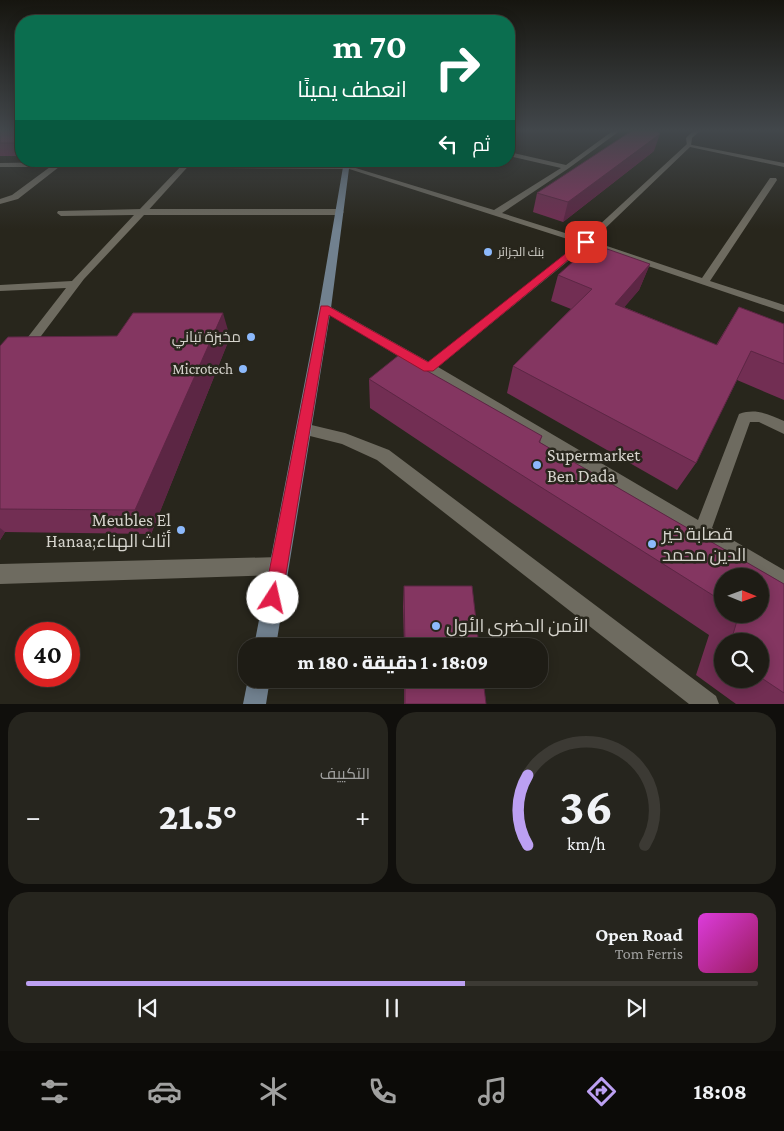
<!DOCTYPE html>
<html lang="ar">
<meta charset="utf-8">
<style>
:root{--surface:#1e1c15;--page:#26251e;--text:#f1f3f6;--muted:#a1a1a0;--line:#3c3a34;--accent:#bca0f2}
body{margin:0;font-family:"Crimson Pro",Cairo,serif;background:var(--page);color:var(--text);direction:rtl;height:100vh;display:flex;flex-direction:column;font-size:19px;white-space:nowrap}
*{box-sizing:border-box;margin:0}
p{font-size:16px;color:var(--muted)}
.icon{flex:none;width:28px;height:28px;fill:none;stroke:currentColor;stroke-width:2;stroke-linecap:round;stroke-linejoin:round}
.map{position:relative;height:704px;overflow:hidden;direction:ltr}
.panel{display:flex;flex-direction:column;gap:8px;padding:8px;background:#100f0c;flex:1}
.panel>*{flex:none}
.hud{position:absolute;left:15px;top:15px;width:500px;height:152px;border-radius:20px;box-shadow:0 2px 12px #0003,0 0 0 1px var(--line);direction:rtl;background:#0b6e4f;color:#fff;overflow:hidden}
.needle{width:32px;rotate:91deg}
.fabs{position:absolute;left:714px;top:568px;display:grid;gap:10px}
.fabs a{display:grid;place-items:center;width:55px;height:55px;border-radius:50%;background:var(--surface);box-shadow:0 2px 12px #0003,0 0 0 1px var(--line);font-size:25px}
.speed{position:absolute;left:15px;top:622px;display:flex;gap:10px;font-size:25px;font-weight:700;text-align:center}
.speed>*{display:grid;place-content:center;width:65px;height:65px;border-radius:50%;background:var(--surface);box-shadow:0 2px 12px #0003,0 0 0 1px var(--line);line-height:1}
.speed .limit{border:8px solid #d22;background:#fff;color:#111}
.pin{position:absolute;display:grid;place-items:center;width:42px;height:42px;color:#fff;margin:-21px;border-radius:10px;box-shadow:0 2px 8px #0006}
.me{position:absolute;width:55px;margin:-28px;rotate:10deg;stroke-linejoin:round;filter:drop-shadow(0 0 4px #0008)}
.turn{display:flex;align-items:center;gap:18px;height:105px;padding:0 25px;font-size:22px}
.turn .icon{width:65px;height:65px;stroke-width:2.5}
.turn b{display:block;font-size:35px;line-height:42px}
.then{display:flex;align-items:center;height:48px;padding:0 25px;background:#0003;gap:10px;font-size:19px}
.big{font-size:38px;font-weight:800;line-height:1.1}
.panel .tile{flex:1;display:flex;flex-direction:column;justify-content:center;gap:8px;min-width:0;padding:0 18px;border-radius:20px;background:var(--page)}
.panel .dial{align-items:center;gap:0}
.dial svg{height:130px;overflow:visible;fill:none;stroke:var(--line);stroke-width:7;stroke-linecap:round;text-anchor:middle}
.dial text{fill:var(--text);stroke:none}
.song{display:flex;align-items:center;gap:15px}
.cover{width:60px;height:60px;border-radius:8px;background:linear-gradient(135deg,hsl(300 70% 55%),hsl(330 70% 35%))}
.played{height:5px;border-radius:2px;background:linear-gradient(90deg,var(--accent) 60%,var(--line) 60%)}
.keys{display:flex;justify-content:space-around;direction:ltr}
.heat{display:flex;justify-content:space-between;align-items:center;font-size:28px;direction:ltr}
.panel .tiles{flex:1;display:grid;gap:8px;grid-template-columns:1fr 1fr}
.tile:last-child{grid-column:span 2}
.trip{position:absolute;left:238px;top:638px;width:310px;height:50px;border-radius:20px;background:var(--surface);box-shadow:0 2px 12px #0003,0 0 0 1px var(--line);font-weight:800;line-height:50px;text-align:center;direction:rtl}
.tab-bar{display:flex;height:80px;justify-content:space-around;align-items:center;background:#0c0b08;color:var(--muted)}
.tab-bar .icon{width:35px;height:35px}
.tab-bar .on{color:var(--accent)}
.tab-bar b{font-size:22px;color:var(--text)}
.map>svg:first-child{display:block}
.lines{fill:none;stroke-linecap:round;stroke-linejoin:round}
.lane{fill:#6e6b60;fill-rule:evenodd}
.street{fill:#6e6b60;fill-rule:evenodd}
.secondary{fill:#71818f;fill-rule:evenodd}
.wall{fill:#722e53;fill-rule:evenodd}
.shaded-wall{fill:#5c2644}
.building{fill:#843661;stroke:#5c2644}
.route{fill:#e11d48;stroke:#92132f}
.poi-dot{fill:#8cb9fc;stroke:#28261c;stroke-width:2}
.labels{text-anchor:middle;stroke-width:5;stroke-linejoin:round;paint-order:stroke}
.far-poi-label{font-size:12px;fill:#d6d4cd;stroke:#28261c;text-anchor:start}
.poi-label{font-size:15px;fill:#d6d4cd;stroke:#28261c;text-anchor:end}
.near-poi-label{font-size:18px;fill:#d6d4cd;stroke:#28261c;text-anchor:start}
</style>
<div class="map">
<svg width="784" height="704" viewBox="0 0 784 704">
<rect width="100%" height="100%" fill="#28261c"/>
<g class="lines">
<!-- lane -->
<g class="lane">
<polygon points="694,130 701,130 692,138 691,146 687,146 686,138"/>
<polygon points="59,162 347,165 351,167 347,169 59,167 18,199 0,204 0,199 12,195 50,167 0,167 0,163"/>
<polygon points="142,209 340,209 344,212 340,215 144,215 84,279 29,352 21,352 19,349 21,346 66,288 0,291 0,285 72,281 134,215 61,216 57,213 58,211"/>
<path d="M586 239 589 240V244L438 367 698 520 739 414C756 408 768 414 784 421V434L759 422H750L712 528 784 570V591L319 308 321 306H329L429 362Z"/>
<polygon points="303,423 345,433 389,450 716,696 719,704 689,704 377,460 342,444 298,433 296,429 298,425"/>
</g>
<!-- street -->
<g class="street">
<polygon points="614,130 621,130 569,168 502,213 584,239 687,144 784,163 784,167 690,147 592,241 702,278 770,178 776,178 777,180 710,281 784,305 784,312 583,244 343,167 349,166 494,210 561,168 509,156 509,152 566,165"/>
<polygon points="59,161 67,161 59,166 56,164"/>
<polygon points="186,161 193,161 145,214 139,214 139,210"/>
<polygon points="279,557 286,559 288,566 286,573 279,575 0,584 0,564"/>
</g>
<!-- secondary -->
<g class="secondary">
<polygon points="344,161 350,161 331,308 276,646 254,646 319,308"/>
<polygon points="248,679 270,679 266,704 243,704"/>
</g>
</g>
<!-- wall -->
<g class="wall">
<rect x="0" y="130" width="21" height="26"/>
<polygon points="654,151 563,222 533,212 537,193"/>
<polygon points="650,264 639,290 624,307 716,345 739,307 784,324 784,400 737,380 696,463 677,490 507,393 513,366 571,309 551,301 558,275"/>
<polygon points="230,337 151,534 5,532 0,540 0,346"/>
<path d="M369 379 542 436 540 443 784 584V704H736L696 675 709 635 370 408ZM722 576 760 614H722ZM722 641H760V679H722Z"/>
<polygon points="404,586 479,646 404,646 403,606"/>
<polygon points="404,679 483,679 486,704 404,704"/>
</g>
<!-- shaded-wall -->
<g class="shaded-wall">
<polygon points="660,134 654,151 563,222 568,202"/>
<polygon points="650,264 639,290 605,330 615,304"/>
<polygon points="223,313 230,337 151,534 135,510"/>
<polygon points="0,528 5,532 0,540"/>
</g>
<!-- building -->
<g class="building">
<rect x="0" y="130" width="21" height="13"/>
<polygon points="633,130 657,130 660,134 568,202 537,193"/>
<polygon points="593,244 650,264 615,304 717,345 739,307 784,324 784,364 751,351 696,463 513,366 592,289 558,275"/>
<polygon points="133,313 223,313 135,510 0,509 0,346 8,337 117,336"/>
<polygon points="399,355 542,436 539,442 784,584 784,693 760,677 760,641 731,641 739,614 760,614 760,576 722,576 722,601 369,379"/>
<polygon points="404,586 472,586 479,646 405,646"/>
<polygon points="405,679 483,679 486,704 405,704"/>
</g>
<!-- sky -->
<linearGradient id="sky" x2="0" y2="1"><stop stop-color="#16150f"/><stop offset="0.57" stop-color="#42474b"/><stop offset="1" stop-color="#42474b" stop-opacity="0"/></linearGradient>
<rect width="784" height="229" fill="url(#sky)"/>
<!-- route -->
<polygon class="route" points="583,240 590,242 433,371 424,371 329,315 282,598 280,605 273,607 267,605 264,598 321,306 328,306 428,362"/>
<!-- markers -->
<g class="poi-dot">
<circle cx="488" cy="252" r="5"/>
<circle cx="251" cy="337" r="5"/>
<circle cx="243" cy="369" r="5"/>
<circle cx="537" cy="465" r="5"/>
<circle cx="181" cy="530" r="5"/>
<circle cx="652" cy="544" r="5"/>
<circle cx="436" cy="626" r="5"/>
</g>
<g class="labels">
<!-- far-poi labels -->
<g class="far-poi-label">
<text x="498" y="256">بنك الجزائر</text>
</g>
<!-- poi labels -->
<g class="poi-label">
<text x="241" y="342">مخبزة تباني</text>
<text x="233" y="374">Microtech</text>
</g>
<!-- near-poi labels -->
<g class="near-poi-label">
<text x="547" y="461">Supermarket<tspan x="547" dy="21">Ben Dada</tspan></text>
<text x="171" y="526" text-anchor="end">Meubles El<tspan x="171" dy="21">Hanaa;أثاث الهناء</tspan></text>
<text x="662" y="540">قصابة خير<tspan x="662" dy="21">الدين محمد</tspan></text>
<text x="446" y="632">الأمن الحضري الأول</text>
</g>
</g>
</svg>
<div class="fabs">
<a><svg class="needle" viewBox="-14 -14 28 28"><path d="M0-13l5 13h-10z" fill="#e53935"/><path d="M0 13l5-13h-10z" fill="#a1a1a0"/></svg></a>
<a><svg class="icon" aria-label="search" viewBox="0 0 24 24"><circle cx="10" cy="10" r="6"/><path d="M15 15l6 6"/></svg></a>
</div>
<div class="speed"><div class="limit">40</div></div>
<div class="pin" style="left:586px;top:242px;background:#d93025"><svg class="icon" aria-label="arrive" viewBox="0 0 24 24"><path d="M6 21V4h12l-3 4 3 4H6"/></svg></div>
<svg class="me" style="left:273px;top:598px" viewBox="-20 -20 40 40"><circle r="19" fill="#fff"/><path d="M0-13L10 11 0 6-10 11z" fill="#e11d48"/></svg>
<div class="trip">18:09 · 1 دقيقة · 180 m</div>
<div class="hud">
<div class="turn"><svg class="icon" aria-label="right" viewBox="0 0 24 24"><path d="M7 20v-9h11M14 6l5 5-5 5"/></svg><div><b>70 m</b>انعطف يمينًا</div></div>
<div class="then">ثم<svg class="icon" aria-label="left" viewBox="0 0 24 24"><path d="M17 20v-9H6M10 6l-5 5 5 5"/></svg></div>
</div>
</div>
<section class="panel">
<div class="tiles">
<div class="tile dial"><svg viewBox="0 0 100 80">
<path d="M14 69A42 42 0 1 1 86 69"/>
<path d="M14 69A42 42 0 0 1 14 26" stroke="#bca0f2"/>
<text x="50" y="56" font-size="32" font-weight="700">36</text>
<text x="50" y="72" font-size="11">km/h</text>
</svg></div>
<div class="tile"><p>التكييف</p>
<div class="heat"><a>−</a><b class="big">21.5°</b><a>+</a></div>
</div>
<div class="tile">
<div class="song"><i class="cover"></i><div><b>Open Road</b><p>Tom Ferris</p></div></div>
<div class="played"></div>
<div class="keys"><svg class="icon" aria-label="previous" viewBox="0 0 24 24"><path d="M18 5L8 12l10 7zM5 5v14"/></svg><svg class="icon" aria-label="pause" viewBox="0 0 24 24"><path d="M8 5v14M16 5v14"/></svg><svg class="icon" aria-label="next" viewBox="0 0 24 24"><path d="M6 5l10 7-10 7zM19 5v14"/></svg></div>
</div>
</div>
</section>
<nav class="tab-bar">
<b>18:08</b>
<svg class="icon on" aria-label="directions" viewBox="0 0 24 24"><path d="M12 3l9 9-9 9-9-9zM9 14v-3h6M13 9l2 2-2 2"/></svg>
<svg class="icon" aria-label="music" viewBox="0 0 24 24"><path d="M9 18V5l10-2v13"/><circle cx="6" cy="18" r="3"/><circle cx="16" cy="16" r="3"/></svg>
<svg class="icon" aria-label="phone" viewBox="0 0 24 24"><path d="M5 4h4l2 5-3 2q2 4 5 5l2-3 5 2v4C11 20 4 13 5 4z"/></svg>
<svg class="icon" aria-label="climate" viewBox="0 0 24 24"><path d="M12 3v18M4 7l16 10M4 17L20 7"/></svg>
<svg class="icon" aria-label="car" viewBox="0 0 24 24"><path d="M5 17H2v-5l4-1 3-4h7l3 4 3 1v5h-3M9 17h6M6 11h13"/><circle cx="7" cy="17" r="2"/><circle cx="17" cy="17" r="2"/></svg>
<svg class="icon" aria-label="filters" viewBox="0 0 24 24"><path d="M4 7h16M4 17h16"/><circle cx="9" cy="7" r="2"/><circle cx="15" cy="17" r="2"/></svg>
</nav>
